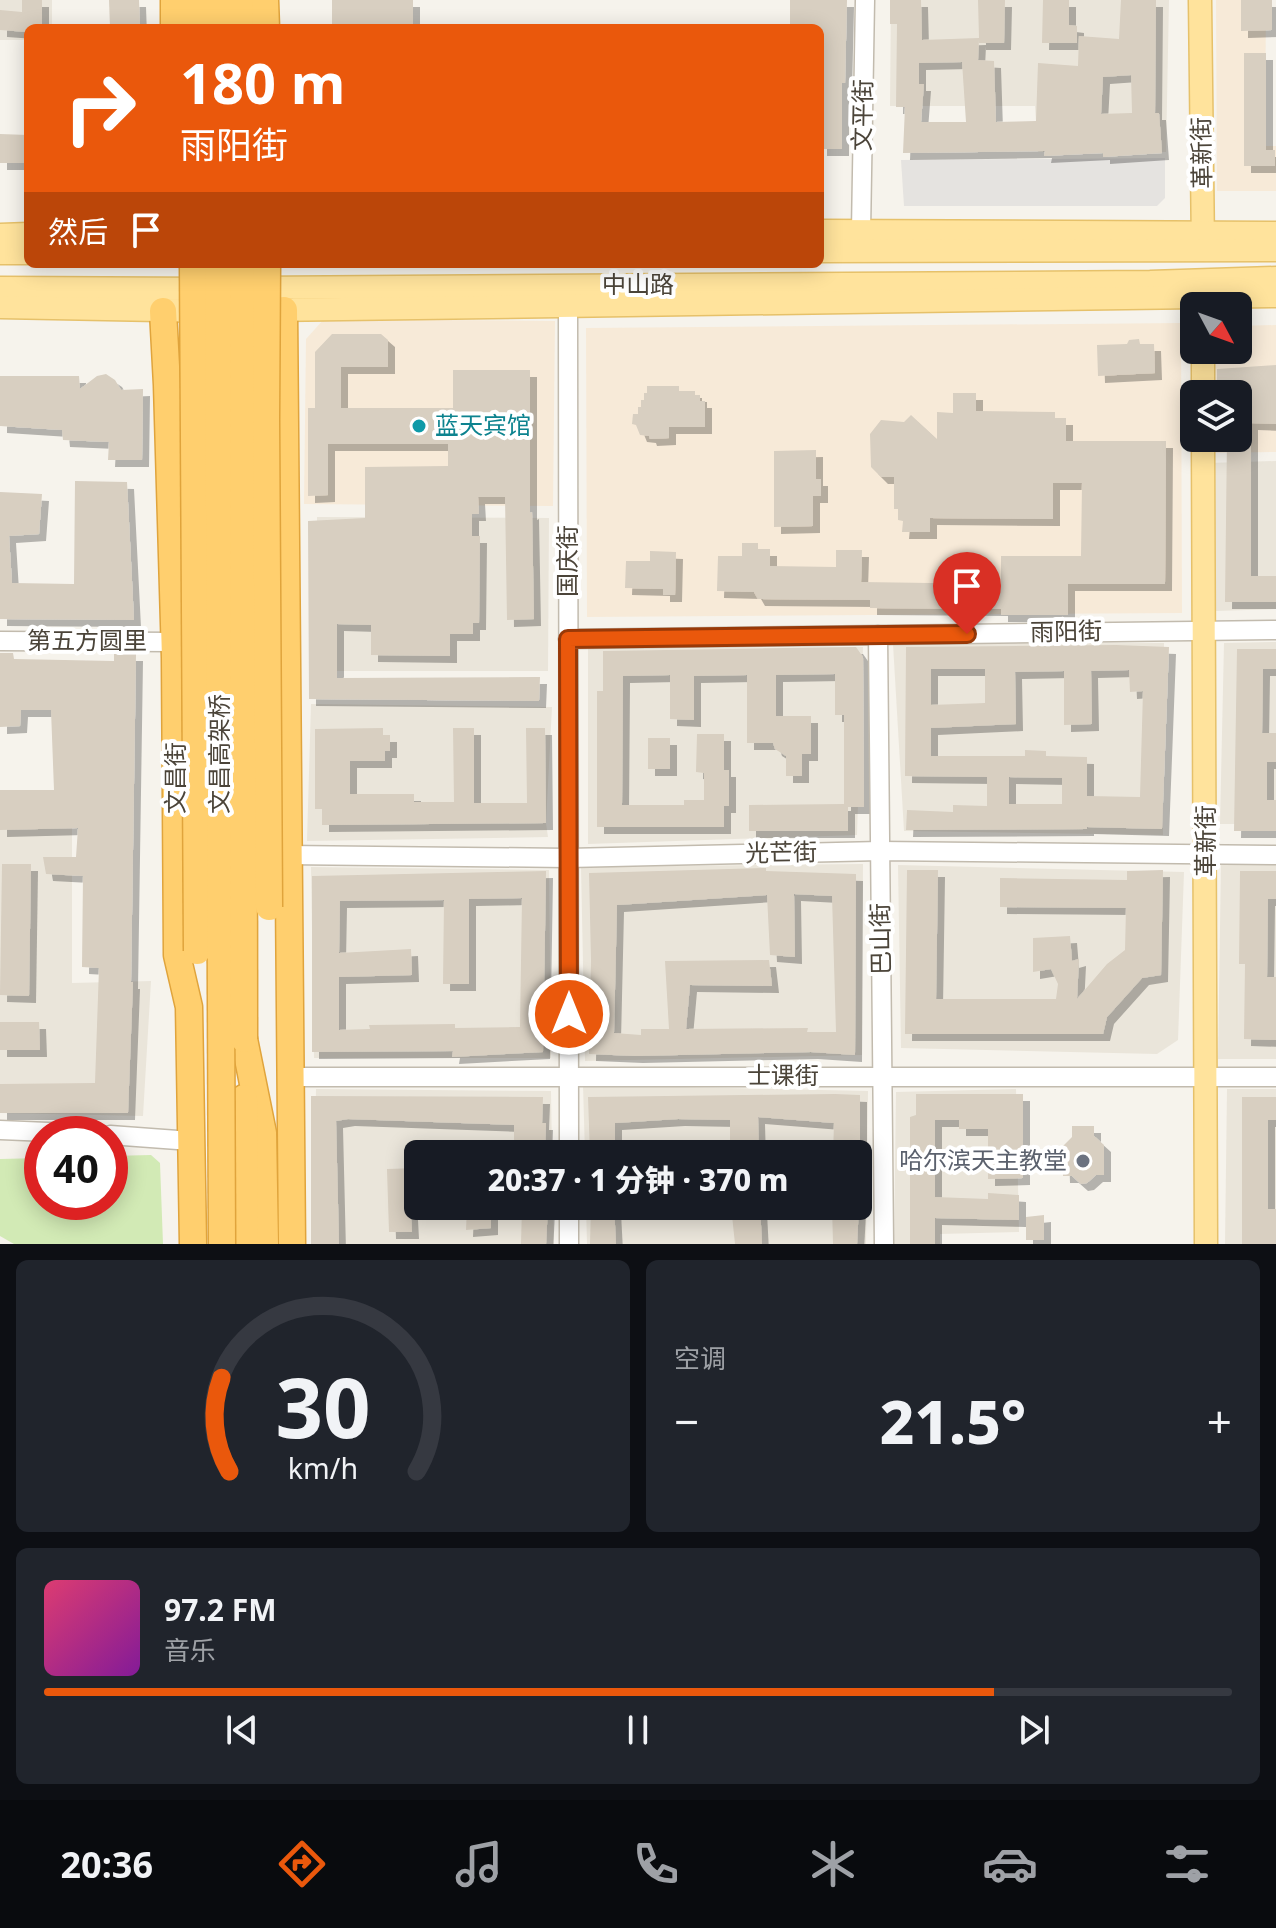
<!DOCTYPE html>
<html lang="zh">
<meta charset="utf-8">
<style>
:root{--surface:#171b24;--page:#20242c;--text:#f1f3f6;--muted:#9ea1a6;--line:#363941;--accent:#ea580c}
body{margin:0;font-family:"Noto Sans","Noto Sans SC",sans-serif;background:var(--page);color:var(--text);height:100vh;display:flex;flex-direction:column;font-size:30px;white-space:nowrap}
*{box-sizing:border-box;margin:0}
p{font-size:26px;color:var(--muted)}
.icon{flex:none;width:44px;height:44px;fill:none;stroke:currentColor;stroke-width:2;stroke-linecap:round;stroke-linejoin:round}
.map{position:relative;height:1244px;overflow:hidden}
.side{display:flex;flex-direction:column;gap:16px;padding:16px;background:#0d0f14;flex:1}
.side>*{flex:none}
.hud{position:absolute;left:24px;top:24px;width:800px;height:244px;border-radius:12px;box-shadow:0 4px 20px #0003;background:#ea580c;color:#fff;overflow:hidden}
.needle{width:52px;rotate:131deg}
.tools{position:absolute;left:1180px;top:292px;display:grid;gap:16px}
.tools a{display:grid;place-items:center;width:72px;height:72px;border-radius:12px;background:var(--surface);box-shadow:0 4px 20px #0003;font-size:40px}
.speed{position:absolute;left:24px;top:1116px;display:flex;gap:16px;font-size:40px;font-weight:700;text-align:center}
.speed>*{display:grid;place-content:center;width:104px;height:104px;border-radius:50%;background:var(--surface);box-shadow:0 4px 20px #0003;line-height:1}
.speed .limit{border:12px solid #d22;background:#fff;color:#111}
.pin{position:absolute;display:grid;place-items:center;width:68px;height:68px;color:#fff;margin:-82px -34px;border-radius:50% 50% 50% 0;rotate:-45deg;box-shadow:0 0 8px #0007}
.pin .icon{rotate:45deg}
.me{position:absolute;width:88px;margin:-44px;rotate:0deg;stroke-linejoin:round;filter:drop-shadow(0 0 6px #0008)}
.turn{display:flex;align-items:center;gap:28px;height:168px;padding:0 24px;font-size:36px}
.turn .icon{width:104px;height:104px;stroke-width:2.5}
.turn b{display:block;font-size:56px;line-height:68px}
.then{display:flex;align-items:center;height:76px;padding:0 24px;background:#0003;gap:16px;font-size:30px}
.big{font-size:60px;font-weight:800;line-height:1.1}
.side .widget{flex:1;display:flex;flex-direction:column;justify-content:center;gap:12px;min-width:0;padding:0 28px;border-radius:12px;background:var(--page)}
.side .dial{align-items:center;gap:0}
.dial svg{height:208px;overflow:visible;fill:none;stroke:var(--line);stroke-width:7;stroke-linecap:round;text-anchor:middle}
.dial text{fill:var(--text);stroke:none}
.song{display:flex;align-items:center;gap:24px}
.cover{width:96px;height:96px;border-radius:12px;background:linear-gradient(135deg,hsl(340 70% 55%),hsl(290 70% 35%))}
.played{height:8px;border-radius:4px;background:linear-gradient(90deg,var(--accent) 80%,var(--line) 80%)}
.keys{display:flex;justify-content:space-around;direction:ltr}
.heat{display:flex;justify-content:space-between;align-items:center;font-size:44px;direction:ltr}
.side .tiles{flex:1;display:grid;gap:16px;grid-template-columns:1fr 1fr}
.widget:last-child{grid-column:span 2}
.trip{position:absolute;left:404px;top:1140px;width:468px;height:80px;border-radius:12px;background:var(--surface);box-shadow:0 4px 20px #0003;font-weight:800;line-height:80px;text-align:center}
.menu{display:flex;height:128px;justify-content:space-around;align-items:center;background:#090b0e;color:var(--muted)}
.menu .icon{width:56px;height:56px}
.menu .current{color:var(--accent)}
.menu b{font-size:36px;color:var(--text)}
.map>svg:first-child{display:block}
.residential{fill:#eae5da}
.commercial{fill:#f7ead8}
.green{fill:#d2eab5}
.parking{fill:#e5e3e0}
.building{fill:#d8cfc1;fill-rule:evenodd;filter:url(#shadow)}
.lines{fill:none;stroke-linecap:round;stroke-linejoin:round}
.minor-casing{stroke:#c2bbae;stroke-width:21}
.major-casing{stroke:#e6c16a;stroke-width:25}
.highway-casing{stroke:#e0a43c;stroke-width:29}
.minor{stroke:#fff;stroke-width:18}
.major{stroke:#ffe39c;stroke-width:22}
.highway{stroke:#ffcf6e;stroke-width:26}
.highway-bridge-casing{stroke:#e0a43c;stroke-width:29;stroke-linecap:butt}
.highway-bridge{stroke:#ffcf6e;stroke-width:26}
.route-casing{stroke:#983908;stroke-width:20}
.route{stroke:#ea580c;stroke-width:14}
.culture-dot{fill:#0f9aa8;stroke:#fff;stroke-width:3}
.worship-dot{fill:#6b7280;stroke:#fff;stroke-width:3}
.labels{text-anchor:middle;stroke-width:8;stroke-linejoin:round;paint-order:stroke}
.street-label{font-size:24px;fill:#4b4439;stroke:#fff}
.culture-label{font-size:24px;fill:#0d838f;stroke:#fff;text-anchor:start}
.worship-label{font-size:24px;fill:#5b616d;stroke:#fff;text-anchor:end}
</style>
<div class="map">
<svg width="1276" height="1244" viewBox="0 0 1276 1244">
<defs>
<filter id="shadow"><feDropShadow dx="7" dy="7" stdDeviation="0" flood-color="#0004"/></filter>
</defs>
<rect width="100%" height="100%" fill="#f6f3ec"/>
<!-- residential -->
<g class="residential">
<polygon points="0,0 52,0 52,28 28,28 28,40 0,40"/>
<polygon points="891,0 1169,0 1166,152 1038,152 1035,106 890,106"/>
<polygon points="1276,461 1276,609 1215,611 1210,463"/>
<polygon points="317,517 549,518 548,671 316,671"/>
<polygon points="1276,642 1276,824 1220,824 1224,643"/>
<polygon points="1164,643 1163,835 904,831 893,644"/>
<polygon points="863,647 857,835 588,844 588,649"/>
<polygon points="311,704 552,707 546,823 548,837 307,841"/>
<polygon points="72,796 72,983 151,981 143,1116 0,1113 0,797"/>
<polygon points="1221,862 1276,863 1276,1059 1218,1059"/>
<polygon points="863,864 862,1055 585,1061 581,867"/>
<polygon points="898,865 1184,872 1178,1040 1157,1054 901,1048"/>
<polygon points="311,867 549,870 551,1058 314,1058"/>
<polygon points="583,1085 868,1091 866,1244 587,1244 586,1206 858,1206 858,1154 585,1154"/>
<polygon points="316,1089 551,1091 552,1154 418,1154 418,1206 553,1206 554,1244 313,1244"/>
<polygon points="1016,1089 1019,1232 940,1234 940,1244 894,1244 896,1092"/>
<polygon points="1227,1089 1276,1089 1276,1244 1225,1244"/>
</g>
<!-- commercial -->
<g class="commercial">
<polygon points="1216,0 1266,0 1265,146 1276,146 1276,191 1217,191"/>
<polygon points="324,319 555,321 553,506 304,504 306,339"/>
<polygon points="1181,323 1182,613 587,617 586,328"/>
<polygon points="1276,325 1276,452 1211,453 1211,438 1238,438 1238,394 1210,394 1210,350 1238,350 1238,326"/>
</g>
<!-- green -->
<polygon class="green" points="151,1155 160,1163 163,1244 14,1244 0,1236 0,1159 42,1158 42,1202 110,1202 110,1156"/>
<!-- parking -->
<polygon class="parking" points="1165,158 1165,198 1157,206 904,206 901,160"/>
<!-- building -->
<g class="building">
<polygon points="22,0 42,0 42,28 28,28 28,32 0,30 0,10 22,12"/>
<polygon points="109,0 139,0 140,28 110,28"/>
<rect x="332" y="0" width="81" height="28"/>
<polygon points="790,0 847,0 845,83 842,83 842,149 820,149 820,28 790,28"/>
<path d="M890 0H921L922 40 979 38 978 0H1005L1004 43H979V39L978 60 994 61 996 122 1036 121 1038 63 1078 66 1079 36 1119 39 1121 0H1156L1155 113H1159L1162 153 1103 157V153L1044 156 1045 151 903 153 905 107H896L897 24H890ZM962 62 966 122H921L924 84H919V63ZM1131 75 1132 113 1101 114 1103 77Z"/>
<polygon points="1043,0 1069,0 1069,25 1077,26 1077,43 1042,43"/>
<polygon points="1241,0 1272,0 1272,30 1241,31"/>
<polygon points="1244,53 1266,53 1266,150 1275,150 1275,166 1244,166"/>
<polygon points="0,134 28,135 28,163 0,163"/>
<polygon points="332,334 381,334 388,340 388,367 341,367 341,408 453,408 453,370 530,370 530,513 532,512 534,619 507,620 505,497 478,497 479,514 472,514 472,536 480,536 479,623 473,623 473,634 450,634 450,656 371,655 371,625 337,624 337,678 540,677 539,701 309,699 308,521 365,518 365,467 448,466 448,444 328,444 328,495 308,496 308,408 315,408 315,352"/>
<polygon points="1139,339 1140,344 1154,344 1155,373 1098,376 1097,345 1127,344 1129,340"/>
<polygon points="1276,365 1276,424 1251,423 1251,576 1276,576 1276,602 1225,602 1227,438 1238,438 1238,394 1217,394 1217,369"/>
<polygon points="106,374 115,380 121,390 143,389 142,460 108,460 109,442 63,440 62,430 0,426 0,376 79,376 80,389 97,376"/>
<polygon points="647,386 679,386 679,391 695,391 695,395 700,395 700,401 705,401 705,427 669,427 669,438 650,439 649,436 640,435 636,425 632,424 633,414 638,414 638,407 641,407 641,400 644,400 644,393 647,393"/>
<polygon points="953,393 976,393 976,411 1055,412 1055,418 1066,418 1066,441 1166,441 1165,584 1068,584 1068,615 1001,615 1001,609 870,608 870,600 758,599 754,592 717,591 718,556 742,556 742,543 758,543 758,549 770,549 770,566 836,567 836,550 862,550 861,582 1001,584 1001,556 1081,556 1082,483 1053,483 1053,519 930,518 930,532 902,532 903,521 898,520 898,509 894,509 894,477 881,477 871,467 870,434 881,420 904,422 911,415 937,439 937,412 953,413"/>
<polygon points="816,450 816,479 821,479 821,496 813,496 813,526 774,527 774,451"/>
<polygon points="75,481 127,482 134,620 0,619 0,492 42,494 39,534 9,536 12,583 74,584"/>
<polygon points="650,551 676,552 675,595 663,595 663,589 625,588 626,561 650,561"/>
<path d="M1116 645 1169 647 1162 829 1087 827V829L906 830 907 810 953 812V805L987 806V777L905 776 906 647ZM931 669H985V703L931 705ZM1129 670 1130 692 1143 691 1140 797 1087 796V757L1046 756V751L1025 750V756H931V728L1016 724 1015 672 1064 671V725L1092 724 1091 671ZM1009 777 1062 778V804H1009Z"/>
<polygon points="856,647 863,657 864,807 848,807 848,831 749,831 749,805 844,804 844,715 835,715 835,674 776,675 776,716 811,716 811,754 802,754 802,776 786,776 786,756 775,749 773,743 747,743 747,675 694,676 694,720 670,719 670,675 623,676 622,805 684,805 684,800 704,800 704,773 696,772 697,734 724,734 724,770 729,770 729,806 724,806 724,827 597,827 597,691 603,691 603,651"/>
<polygon points="1237,649 1276,649 1276,669 1263,669 1262,733 1276,733 1276,762 1267,762 1267,800 1276,800 1276,831 1234,831"/>
<polygon points="0,653 13,653 14,659 114,661 114,654 136,654 131,982 133,982 128,1113 0,1113 0,1084 95,1083 99,968 82,967 83,876 46,874 43,857 76,857 78,828 0,830 0,790 54,790 51,710 21,710 20,726 0,727"/>
<polygon points="383,728 383,735 390,735 390,751 385,751 385,761 350,761 350,794 414,794 414,802 454,802 453,728 474,728 474,803 527,803 526,728 545,728 546,823 322,825 322,809 315,809 315,729"/>
<rect x="648" y="738" width="22" height="31"/>
<polygon points="2,864 31,864 29,996 0,995"/>
<path d="M766 868V871L856 874 855 1055 811 1052 636 1056 589 1054 591 960 589 873ZM794 894 832 896 836 1032H807L808 1028 686 1029 690 985 772 986 769 960 665 961 669 1029H641V1035L614 1033 617 905 767 895 770 955 795 957Z"/>
<polygon points="907,870 938,870 936,999 1056,999 1058,984 1051,969 1033,972 1033,938 1070,936 1072,961 1079,959 1077,999 1107,964 1125,950 1126,908 1000,907 1000,878 1127,880 1127,871 1163,870 1161,975 1142,978 1107,1017 1103,1034 905,1034"/>
<path d="M546 871 543 1052 452 1057 453 1051 312 1052V876ZM522 898 520 1027 455 1028V1024L369 1025 370 1029 339 1030V977L412 975 411 949 339 953 340 901 444 900 443 984H469V899Z"/>
<polygon points="1240,871 1276,871 1276,899 1268,899 1267,977 1276,977 1276,1040 1244,1039 1245,964 1239,964"/>
<polygon points="0,1022 39,1022 40,1050 0,1050"/>
<polygon points="835,1094 860,1095 860,1154 833,1154 834,1123 758,1117 759,1154 730,1154 730,1120 678,1119 615,1123 615,1154 590,1154 588,1097"/>
<polygon points="916,1094 1023,1094 1023,1178 988,1179 988,1129 959,1129 959,1120 935,1120 935,1197 988,1199 988,1193 1019,1195 1019,1220 935,1218 935,1244 910,1244 910,1117 916,1115"/>
<polygon points="311,1096 543,1097 542,1123 546,1123 545,1154 514,1154 514,1125 348,1119 336,1121 339,1244 311,1244"/>
<polygon points="1242,1097 1276,1097 1276,1120 1268,1120 1268,1209 1276,1209 1276,1244 1242,1244"/>
<polygon points="1072,1126 1094,1126 1094,1136 1104,1145 1104,1175 1096,1175 1087,1183 1081,1184 1072,1176 1063,1176 1062,1147 1072,1137"/>
<polygon points="418,1168 418,1194 410,1194 412,1232 389,1232 387,1169"/>
<polygon points="467,1206 491,1206 491,1228 466,1230"/>
<polygon points="522,1206 548,1206 546,1244 521,1244"/>
<polygon points="591,1206 614,1206 616,1244 590,1244"/>
<polygon points="731,1206 760,1206 762,1244 735,1244"/>
<polygon points="832,1206 859,1206 857,1244 833,1244"/>
<polygon points="1044,1215 1044,1240 1026,1240 1026,1217"/>
</g>
<g class="lines">
<defs>
<g id="minor">
<polyline points="861,231 865,0"/>
<polyline points="568,305 569,1154"/>
<polyline points="878,635 884,1244"/>
<polyline points="568,639 1276,630"/>
<polyline points="0,641 173,642"/>
<polyline points="287,855 568,858 880,851 1276,855"/>
<polyline points="289,1077 1276,1077"/>
<polyline points="0,1130 96,1134"/>
<polyline points="110,1135 191,1141"/>
<polyline points="569,1206 569,1244"/>
</g>
<g id="major">
<polyline points="1200,0 1203,249"/>
<polyline points="820,231 1276,233"/>
<polyline points="0,235 28,234"/>
<polyline points="820,251 1276,250"/>
<polyline points="0,253 28,253"/>
<polyline points="0,288 211,289"/>
<polyline points="249,288 1150,282 1276,278"/>
<polyline points="0,307 211,311"/>
<polyline points="269,310 1276,296"/>
<polyline points="1203,350 1203,394"/>
<polyline points="1203,438 1206,1244"/>
</g>
<g id="highway">
<polyline points="192,0 192,28"/>
<polyline points="216,0 216,28"/>
<polyline points="242,0 242,28"/>
<polyline points="265,0 266,28"/>
<polyline points="174,28 174,0"/>
<polyline points="284,310 292,1244"/>
<polyline points="163,311 167,385 175,658 177,955 189,1007 193,1244"/>
<polyline points="244,1039 263,1133 265,1244"/>
<polyline points="244,1098 245,1244"/>
</g>
</defs>
<!-- minor casing -->
<use href="#minor" class="minor-casing"/>
<!-- major casing -->
<use href="#major" class="major-casing"/>
<!-- highway casing -->
<use href="#highway" class="highway-casing"/>
<!-- minor -->
<use href="#minor" class="minor"/>
<!-- major -->
<use href="#major" class="major"/>
<!-- highway -->
<use href="#highway" class="highway"/>
<defs>
<g id="highway-bridge">
<polyline points="193,264 197,951"/>
<polyline points="218,264 222,1244"/>
<polyline points="243,264 244,1039"/>
<polyline points="267,264 266,419 269,907"/>
</g>
</defs>
<!-- highway-bridge casing -->
<use href="#highway-bridge" class="highway-bridge-casing"/>
<!-- highway-bridge -->
<use href="#highway-bridge" class="highway-bridge"/>
</g>
<g class="lines">
<defs>
<polyline id="route" points="569,1014 568,639 967,634"/>
</defs>
<!-- route casing -->
<use href="#route" class="route-casing"/>
<!-- route -->
<use href="#route" class="route"/>
</g>
<!-- markers -->
<circle class="culture-dot" cx="419" cy="426" r="8"/>
<circle class="worship-dot" cx="1083" cy="1161" r="8"/>
<g class="labels">
<!-- street labels -->
<g class="street-label">
<text transform="translate(863 115) rotate(-89)" y="8">文平街</text>
<text transform="translate(1202 153) rotate(-91)" y="8">革新街</text>
<text x="638" y="293">中山路</text>
<text transform="translate(568 561) rotate(-90)" y="8">国庆街</text>
<text transform="translate(1066 632) rotate(-1)" y="8">雨阳街</text>
<text x="87" y="649">第五方圆里</text>
<text transform="translate(220 754) rotate(-90)" y="8">文昌高架桥</text>
<text transform="translate(176 778) rotate(-90)" y="8">文昌街</text>
<text transform="translate(1206 841) rotate(-90)" y="8">革新街</text>
<text transform="translate(781 853) rotate(-1)" y="8">光芒街</text>
<text transform="translate(881 939) rotate(-91)" y="8">巴山街</text>
<text x="783" y="1084">士课街</text>
</g>
<!-- culture labels -->
<g class="culture-label">
<text x="435" y="434">蓝天宾馆</text>
</g>
<!-- worship labels -->
<g class="worship-label">
<text x="1067" y="1169">哈尔滨天主教堂</text>
</g>
</g>
</svg>
<div class="tools">
<a><svg class="needle" viewBox="-14 -14 28 28"><path d="M0-13l5 13h-10z" fill="#e53935"/><path d="M0 13l5-13h-10z" fill="#9ea1a6"/></svg></a>
<a><svg class="icon" aria-label="layers" viewBox="0 0 24 24"><path d="M12 4l9 5-9 5-9-5zM3 14l9 5 9-5"/></svg></a>
</div>
<div class="speed"><div class="limit">40</div></div>
<div class="pin" style="left:967px;top:634px;background:#d93025"><svg class="icon" aria-label="arrive" viewBox="0 0 24 24"><path d="M6 21V4h12l-3 4 3 4H6"/></svg></div>
<svg class="me" style="left:569px;top:1014px" viewBox="-20 -20 40 40"><circle r="17" fill="#ea580c" stroke="#fff" stroke-width="3"/><path d="M0-11L8 9 0 5-8 9z" fill="#fff"/></svg>
<div class="trip">20:37 · 1 分钟 · 370 m</div>
<div class="hud">
<div class="turn"><svg class="icon" aria-label="right" viewBox="0 0 24 24"><path d="M7 20v-9h11M14 6l5 5-5 5"/></svg><div><b>180 m</b>雨阳街</div></div>
<div class="then">然后<svg class="icon" aria-label="arrive" viewBox="0 0 24 24"><path d="M6 21V4h12l-3 4 3 4H6"/></svg></div>
</div>
</div>
<section class="side">
<div class="tiles">
<div class="widget dial"><svg viewBox="0 0 100 80">
<path d="M14 69A42 42 0 1 1 86 69"/>
<path d="M14 69A42 42 0 0 1 11 33" stroke="#ea580c"/>
<text x="50" y="56" font-size="32" font-weight="700">30</text>
<text x="50" y="72" font-size="11">km/h</text>
</svg></div>
<div class="widget"><p>空调</p>
<div class="heat"><a>−</a><b class="big">21.5°</b><a>+</a></div>
</div>
<div class="widget">
<div class="song"><i class="cover"></i><div><b>97.2 FM</b><p>音乐</p></div></div>
<div class="played"></div>
<div class="keys"><svg class="icon" aria-label="previous" viewBox="0 0 24 24"><path d="M18 5L8 12l10 7zM5 5v14"/></svg><svg class="icon" aria-label="pause" viewBox="0 0 24 24"><path d="M8 5v14M16 5v14"/></svg><svg class="icon" aria-label="next" viewBox="0 0 24 24"><path d="M6 5l10 7-10 7zM19 5v14"/></svg></div>
</div>
</div>
</section>
<nav class="menu">
<b>20:36</b>
<svg class="icon current" aria-label="directions" viewBox="0 0 24 24"><path d="M12 3l9 9-9 9-9-9zM9 14v-3h6M13 9l2 2-2 2"/></svg>
<svg class="icon" aria-label="music" viewBox="0 0 24 24"><path d="M9 18V5l10-2v13"/><circle cx="6" cy="18" r="3"/><circle cx="16" cy="16" r="3"/></svg>
<svg class="icon" aria-label="phone" viewBox="0 0 24 24"><path d="M5 4h4l2 5-3 2q2 4 5 5l2-3 5 2v4C11 20 4 13 5 4z"/></svg>
<svg class="icon" aria-label="climate" viewBox="0 0 24 24"><path d="M12 3v18M4 7l16 10M4 17L20 7"/></svg>
<svg class="icon" aria-label="car" viewBox="0 0 24 24"><path d="M5 17H2v-5l4-1 3-4h7l3 4 3 1v5h-3M9 17h6M6 11h13"/><circle cx="7" cy="17" r="2"/><circle cx="17" cy="17" r="2"/></svg>
<svg class="icon" aria-label="filters" viewBox="0 0 24 24"><path d="M4 7h16M4 17h16"/><circle cx="9" cy="7" r="2"/><circle cx="15" cy="17" r="2"/></svg>
</nav>
